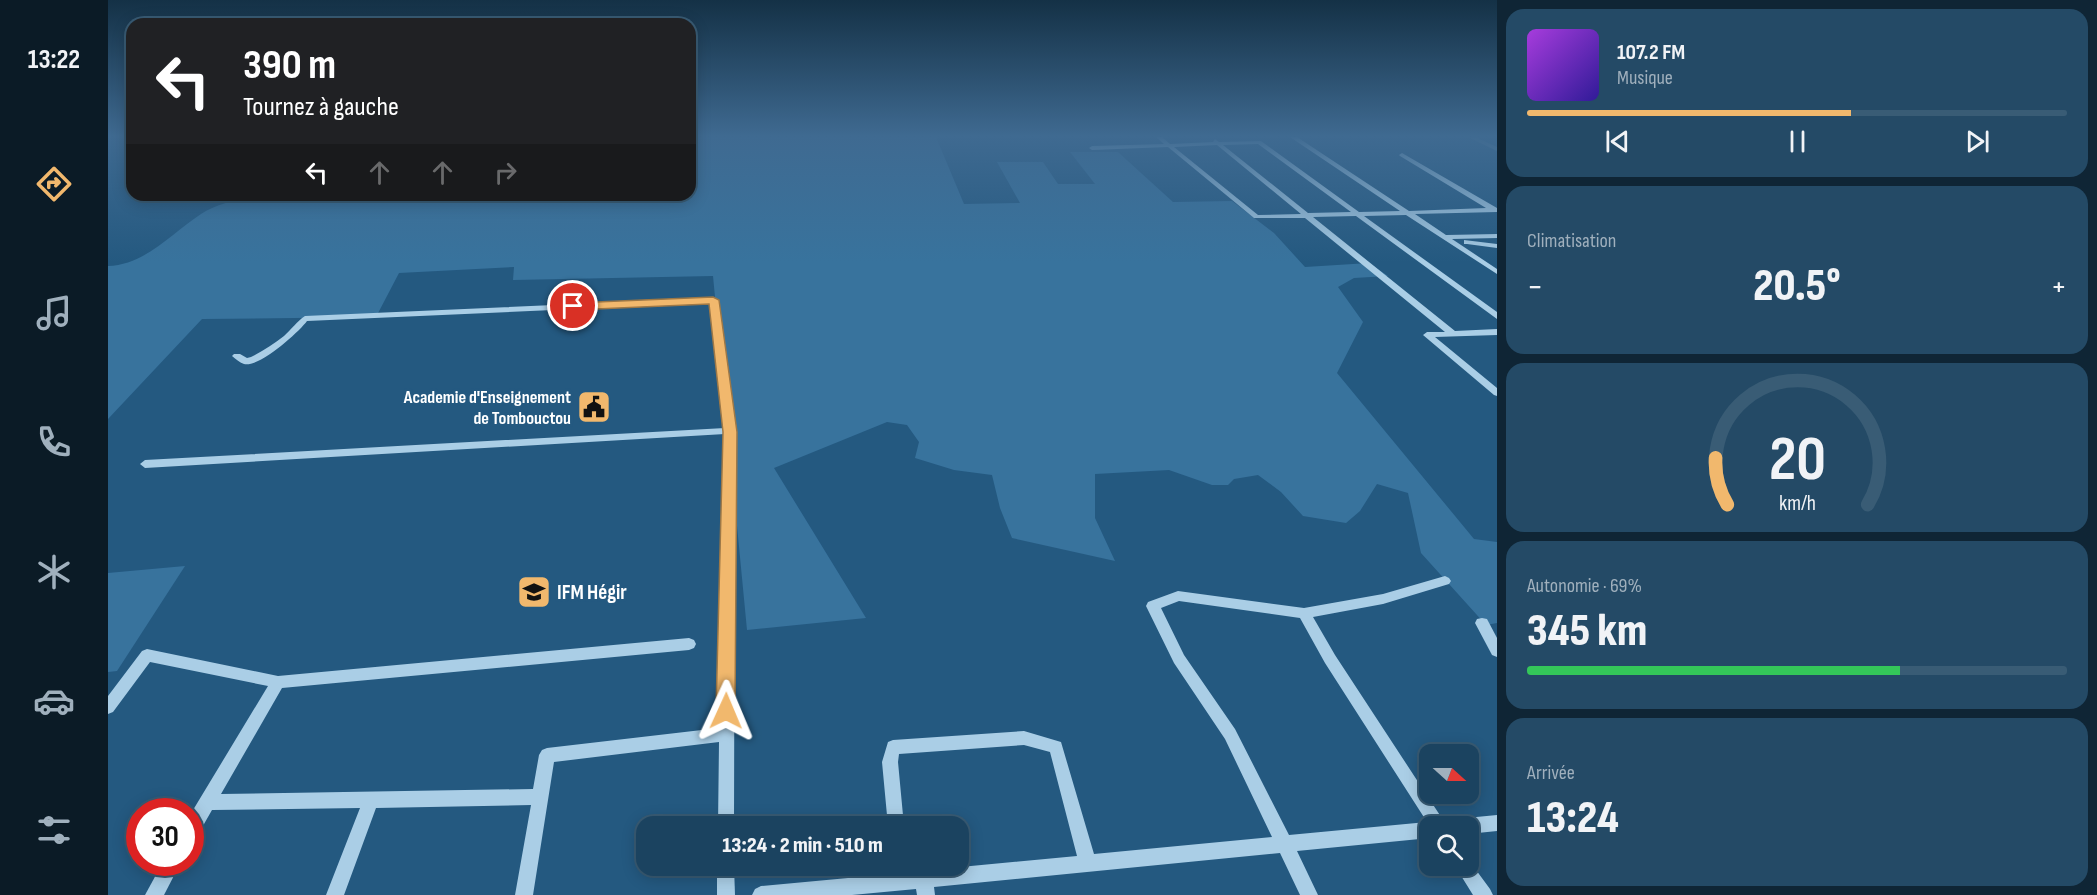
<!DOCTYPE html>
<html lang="fr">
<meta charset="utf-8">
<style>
:root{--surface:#1b4360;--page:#244a66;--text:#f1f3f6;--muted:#a0b0bd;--line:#395c75;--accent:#f1b86d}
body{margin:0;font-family:"Sofia Sans Condensed",sans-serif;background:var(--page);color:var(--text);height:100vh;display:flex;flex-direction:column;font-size:22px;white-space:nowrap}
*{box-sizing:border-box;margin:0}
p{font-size:20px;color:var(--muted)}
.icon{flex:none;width:33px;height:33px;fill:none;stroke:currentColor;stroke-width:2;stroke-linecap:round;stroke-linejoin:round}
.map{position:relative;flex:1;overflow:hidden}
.sheet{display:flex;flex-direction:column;gap:9px;padding:9px;background:#0f2535;width:600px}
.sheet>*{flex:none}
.top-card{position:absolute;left:18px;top:18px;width:570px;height:183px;border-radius:18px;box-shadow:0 3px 15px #0003,0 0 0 2px var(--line);background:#202124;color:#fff;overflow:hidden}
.needle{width:39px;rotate:111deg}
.fabs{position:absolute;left:1311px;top:744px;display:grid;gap:12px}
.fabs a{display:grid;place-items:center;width:60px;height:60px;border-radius:12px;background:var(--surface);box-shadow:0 3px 15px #0003,0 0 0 2px var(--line);font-size:30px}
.speed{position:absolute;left:18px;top:798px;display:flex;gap:12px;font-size:30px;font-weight:700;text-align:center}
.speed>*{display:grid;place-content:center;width:78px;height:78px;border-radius:50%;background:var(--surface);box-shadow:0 3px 15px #0003,0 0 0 2px var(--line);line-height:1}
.speed .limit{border:9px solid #d22;background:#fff;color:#111}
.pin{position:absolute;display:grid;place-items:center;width:51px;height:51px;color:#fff;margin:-26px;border:3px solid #fff;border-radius:50%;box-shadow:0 2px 6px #0007}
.me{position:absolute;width:66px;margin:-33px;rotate:1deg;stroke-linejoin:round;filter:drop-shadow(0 0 4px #0008)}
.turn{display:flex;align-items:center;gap:21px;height:126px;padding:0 18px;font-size:27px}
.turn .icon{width:78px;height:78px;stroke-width:2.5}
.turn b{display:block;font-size:42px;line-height:51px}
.lanes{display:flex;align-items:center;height:57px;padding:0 18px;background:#0003;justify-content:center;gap:30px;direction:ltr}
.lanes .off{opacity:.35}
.big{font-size:45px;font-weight:800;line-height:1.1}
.sheet .card{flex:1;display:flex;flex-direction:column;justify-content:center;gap:9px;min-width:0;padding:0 21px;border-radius:18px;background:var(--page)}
.sheet .dial{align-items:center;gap:0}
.dial svg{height:156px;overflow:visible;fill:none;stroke:var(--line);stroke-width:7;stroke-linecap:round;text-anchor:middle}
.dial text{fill:var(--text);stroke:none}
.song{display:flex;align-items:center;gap:18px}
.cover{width:72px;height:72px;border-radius:9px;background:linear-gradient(135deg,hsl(280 70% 55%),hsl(250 70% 35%))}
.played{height:6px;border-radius:3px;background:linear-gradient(90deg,var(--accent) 60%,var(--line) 60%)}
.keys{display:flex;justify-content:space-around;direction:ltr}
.heat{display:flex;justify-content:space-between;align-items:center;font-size:33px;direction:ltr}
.charge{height:9px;border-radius:4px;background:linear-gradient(90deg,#34c759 69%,var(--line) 0)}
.trip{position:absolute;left:528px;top:816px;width:333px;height:60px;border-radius:18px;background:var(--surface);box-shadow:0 3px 15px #0003,0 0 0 2px var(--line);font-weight:800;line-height:60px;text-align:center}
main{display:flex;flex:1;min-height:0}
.tabs{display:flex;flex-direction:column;width:108px;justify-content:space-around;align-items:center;background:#0b1b26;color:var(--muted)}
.tabs .icon{width:42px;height:42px}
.tabs .on{color:var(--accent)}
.tabs b{font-size:27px;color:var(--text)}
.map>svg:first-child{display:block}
.green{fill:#38739d}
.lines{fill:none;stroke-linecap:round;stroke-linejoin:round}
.canal{fill:#5b819c;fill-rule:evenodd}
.minor{fill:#aacee6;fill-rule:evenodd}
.route{fill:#f1b86d;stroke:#9d7847;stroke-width:1.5}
.labels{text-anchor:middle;stroke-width:6;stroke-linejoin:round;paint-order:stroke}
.poi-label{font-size:18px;font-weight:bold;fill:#fff;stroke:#245980;text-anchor:end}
.near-poi-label{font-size:21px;font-weight:bold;fill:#fff;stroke:#245980;text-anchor:start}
</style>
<main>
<nav class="tabs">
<b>13:22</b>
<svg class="icon on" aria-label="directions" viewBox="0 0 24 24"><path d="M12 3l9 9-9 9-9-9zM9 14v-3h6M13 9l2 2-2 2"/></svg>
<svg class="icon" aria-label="music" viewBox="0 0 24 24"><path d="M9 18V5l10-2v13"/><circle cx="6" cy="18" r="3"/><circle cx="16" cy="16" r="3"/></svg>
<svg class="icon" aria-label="phone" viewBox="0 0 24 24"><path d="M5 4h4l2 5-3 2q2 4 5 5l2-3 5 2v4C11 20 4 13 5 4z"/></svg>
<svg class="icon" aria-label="climate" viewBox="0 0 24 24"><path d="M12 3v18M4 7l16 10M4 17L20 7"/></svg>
<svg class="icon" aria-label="car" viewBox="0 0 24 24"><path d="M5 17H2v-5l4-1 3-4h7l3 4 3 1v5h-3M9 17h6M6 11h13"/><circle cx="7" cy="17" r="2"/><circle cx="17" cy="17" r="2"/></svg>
<svg class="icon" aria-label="filters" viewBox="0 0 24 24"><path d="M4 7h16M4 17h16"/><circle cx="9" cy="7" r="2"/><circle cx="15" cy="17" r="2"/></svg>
</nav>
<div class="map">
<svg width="1389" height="895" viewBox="0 0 1389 895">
<rect width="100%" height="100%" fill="#245980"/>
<!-- green -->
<g class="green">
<path d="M582 137H828L856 204 912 203 889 162H935L950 184H987L962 152H1010L1065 202 1124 201 1166 233 1197 267 1261 263 1280 276 1246 278 1230 287 1255 322 1229 373 1366 539 1389 542V623L1378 625 1313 553 1300 493 1269 484 1252 511 1238 523 1195 516 1173 492 1150 475 1126 479 1120 485H1104L1061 470 987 474V518L1007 561 904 538 892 508 884 475 846 470 807 458 811 442 799 425 779 422 666 468 758 618 639 630 605 276 405 280 406 267 291 273 268 317 94 319 0 419V266C37 265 64 233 93 214 107 205 125 201 141 195H582Z"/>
<polygon points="77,566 9,671 0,672 0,573"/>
</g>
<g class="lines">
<!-- canal -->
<polygon class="canal" points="1360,137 1367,137 1389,147 1389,151"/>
<!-- minor -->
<g class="minor">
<path d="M1048 137H1054L1062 144 1105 142 1107 139 1111 142 1153 141 1251 212 1292 211 1182 137H1189L1301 211 1378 208 1292 156 1291 155 1294 153 1389 208V212L1307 214 1338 235 1389 234V238L1344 239 1389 269V274L1298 215 1256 216 1389 312V319L1248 216 1205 217 1347 331 1389 329V335L1327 337 1389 388V396L1386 395 1315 335 1319 332H1337L1197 218H1146L1060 147 984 150 981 148 984 146 1056 144ZM1150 144 1243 212 1200 213 1115 145ZM1109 145 1193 214 1150 215 1066 147Z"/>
<polygon points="1356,240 1389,244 1389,248 1359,244 1356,244"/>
<path d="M605 298 609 300 627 431 626 826H610L611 742 446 762 425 895H407L423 805 268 808 236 895H218L252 808 104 810 88 838 82 840V815L160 686 42 662 5 712 0 714V696L34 651 39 649 170 676 581 638 586 640 588 644 586 648 581 650 174 688 113 794 425 789 431 755 434 750 439 748 611 728 617 434 37 468 32 464 37 460 617 428 601 303 199 321C191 332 151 368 136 364 132 363 128 359 124 356L126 354H132L139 358 143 357C155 351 166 344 176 336 183 330 189 321 197 316Z"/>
<path d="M1337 576 1341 578 1343 581 1341 584 1275 604 1205 617 1227 655 1339 826H1322V838L1189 851 1210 895H1192L1172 853 826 887 827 895H809L808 889 744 895H644L647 889 653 886 783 874V866H799L800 872 969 856 942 752 916 745 791 754 790 762 796 826H780L774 762 780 742 785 740 916 731 953 742 986 854 1164 837 1117 739 1066 663 1038 606 1040 602 1070 591 1196 608 1275 594ZM1071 601 1192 618 1217 663 1319 822 1181 835 1127 729 1076 655 1053 608Z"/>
<polygon points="1374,618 1379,619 1389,638 1389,657 1384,655 1367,623 1369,619"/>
<polygon points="1389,815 1389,831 1360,834 1360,826 1350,826 1352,820 1358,818"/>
<polygon points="1360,859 1382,889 1385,895 1365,895 1347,866 1360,866"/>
<polygon points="55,862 73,862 56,895 37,895"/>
<polygon points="609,866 626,866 627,895 609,895"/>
</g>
</g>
<!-- sky -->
<linearGradient id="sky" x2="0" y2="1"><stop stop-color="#143146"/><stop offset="0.52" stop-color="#3f6a91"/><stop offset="1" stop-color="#3f6a91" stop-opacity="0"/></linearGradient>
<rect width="1389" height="262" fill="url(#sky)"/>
<!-- route -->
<polygon class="route" points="605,297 611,300 629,432 627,711 624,717 618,720 611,717 608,711 615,432 601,304 465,310 460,306 465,303"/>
<!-- icons -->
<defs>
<symbol id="civic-square" viewBox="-11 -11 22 22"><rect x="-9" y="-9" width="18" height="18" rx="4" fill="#f1b86d" stroke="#245980"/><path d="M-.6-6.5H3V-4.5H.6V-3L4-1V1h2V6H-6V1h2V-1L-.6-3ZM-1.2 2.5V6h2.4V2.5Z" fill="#111"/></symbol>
<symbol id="university-square" viewBox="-11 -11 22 22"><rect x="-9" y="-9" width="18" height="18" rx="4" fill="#f1b86d" stroke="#245980"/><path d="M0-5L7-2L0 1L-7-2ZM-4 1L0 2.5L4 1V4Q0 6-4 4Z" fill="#111"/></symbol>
</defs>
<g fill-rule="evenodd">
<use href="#civic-square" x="467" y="388" width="38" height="38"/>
<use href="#university-square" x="407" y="573" width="38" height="38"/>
</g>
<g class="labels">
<!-- poi labels -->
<g class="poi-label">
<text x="463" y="403">Academie d'Enseignement<tspan x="463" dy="21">de Tombouctou</tspan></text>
</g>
<!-- near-poi labels -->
<g class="near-poi-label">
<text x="449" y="599">IFM Hégir</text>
</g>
</g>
</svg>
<div class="fabs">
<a><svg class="needle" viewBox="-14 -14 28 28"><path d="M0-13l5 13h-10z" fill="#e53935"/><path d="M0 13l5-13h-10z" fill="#a0b0bd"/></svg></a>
<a><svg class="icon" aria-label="search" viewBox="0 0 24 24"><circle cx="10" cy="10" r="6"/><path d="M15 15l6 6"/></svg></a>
</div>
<div class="speed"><div class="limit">30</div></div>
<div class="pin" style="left:465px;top:306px;background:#d93025"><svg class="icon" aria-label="arrive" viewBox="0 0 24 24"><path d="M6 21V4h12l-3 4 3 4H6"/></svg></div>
<svg class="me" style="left:618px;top:711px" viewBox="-20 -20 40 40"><path d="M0-17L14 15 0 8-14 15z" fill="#f1b86d" stroke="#fff" stroke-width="4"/></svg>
<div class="trip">13:24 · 2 min · 510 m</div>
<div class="top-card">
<div class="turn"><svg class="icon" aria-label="left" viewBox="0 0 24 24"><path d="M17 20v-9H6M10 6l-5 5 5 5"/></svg><div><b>390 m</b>Tournez à gauche</div></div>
<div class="lanes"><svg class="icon" aria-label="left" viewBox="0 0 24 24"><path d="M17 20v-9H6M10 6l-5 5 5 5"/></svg><svg class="icon off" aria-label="ahead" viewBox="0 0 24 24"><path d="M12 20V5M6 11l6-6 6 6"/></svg><svg class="icon off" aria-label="ahead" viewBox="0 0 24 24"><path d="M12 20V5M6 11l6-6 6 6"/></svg><svg class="icon off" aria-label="right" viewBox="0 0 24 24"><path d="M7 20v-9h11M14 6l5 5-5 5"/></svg></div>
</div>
</div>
<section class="sheet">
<div class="card">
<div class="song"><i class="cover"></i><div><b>107.2 FM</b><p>Musique</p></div></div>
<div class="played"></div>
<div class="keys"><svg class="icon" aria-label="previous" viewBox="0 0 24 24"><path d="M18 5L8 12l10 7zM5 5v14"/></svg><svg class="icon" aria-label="pause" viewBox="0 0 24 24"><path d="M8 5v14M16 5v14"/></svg><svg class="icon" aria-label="next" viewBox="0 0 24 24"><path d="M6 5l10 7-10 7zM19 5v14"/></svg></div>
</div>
<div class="card"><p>Climatisation</p>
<div class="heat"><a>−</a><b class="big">20.5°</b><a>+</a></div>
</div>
<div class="card dial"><svg viewBox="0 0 100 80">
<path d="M14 69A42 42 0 1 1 86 69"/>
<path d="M14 69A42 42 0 0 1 8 45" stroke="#f1b86d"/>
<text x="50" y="56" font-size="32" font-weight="700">20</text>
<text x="50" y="72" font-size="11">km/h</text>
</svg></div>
<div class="card"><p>Autonomie · 69%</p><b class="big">345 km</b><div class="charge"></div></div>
<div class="card"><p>Arrivée</p><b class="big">13:24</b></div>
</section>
</main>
